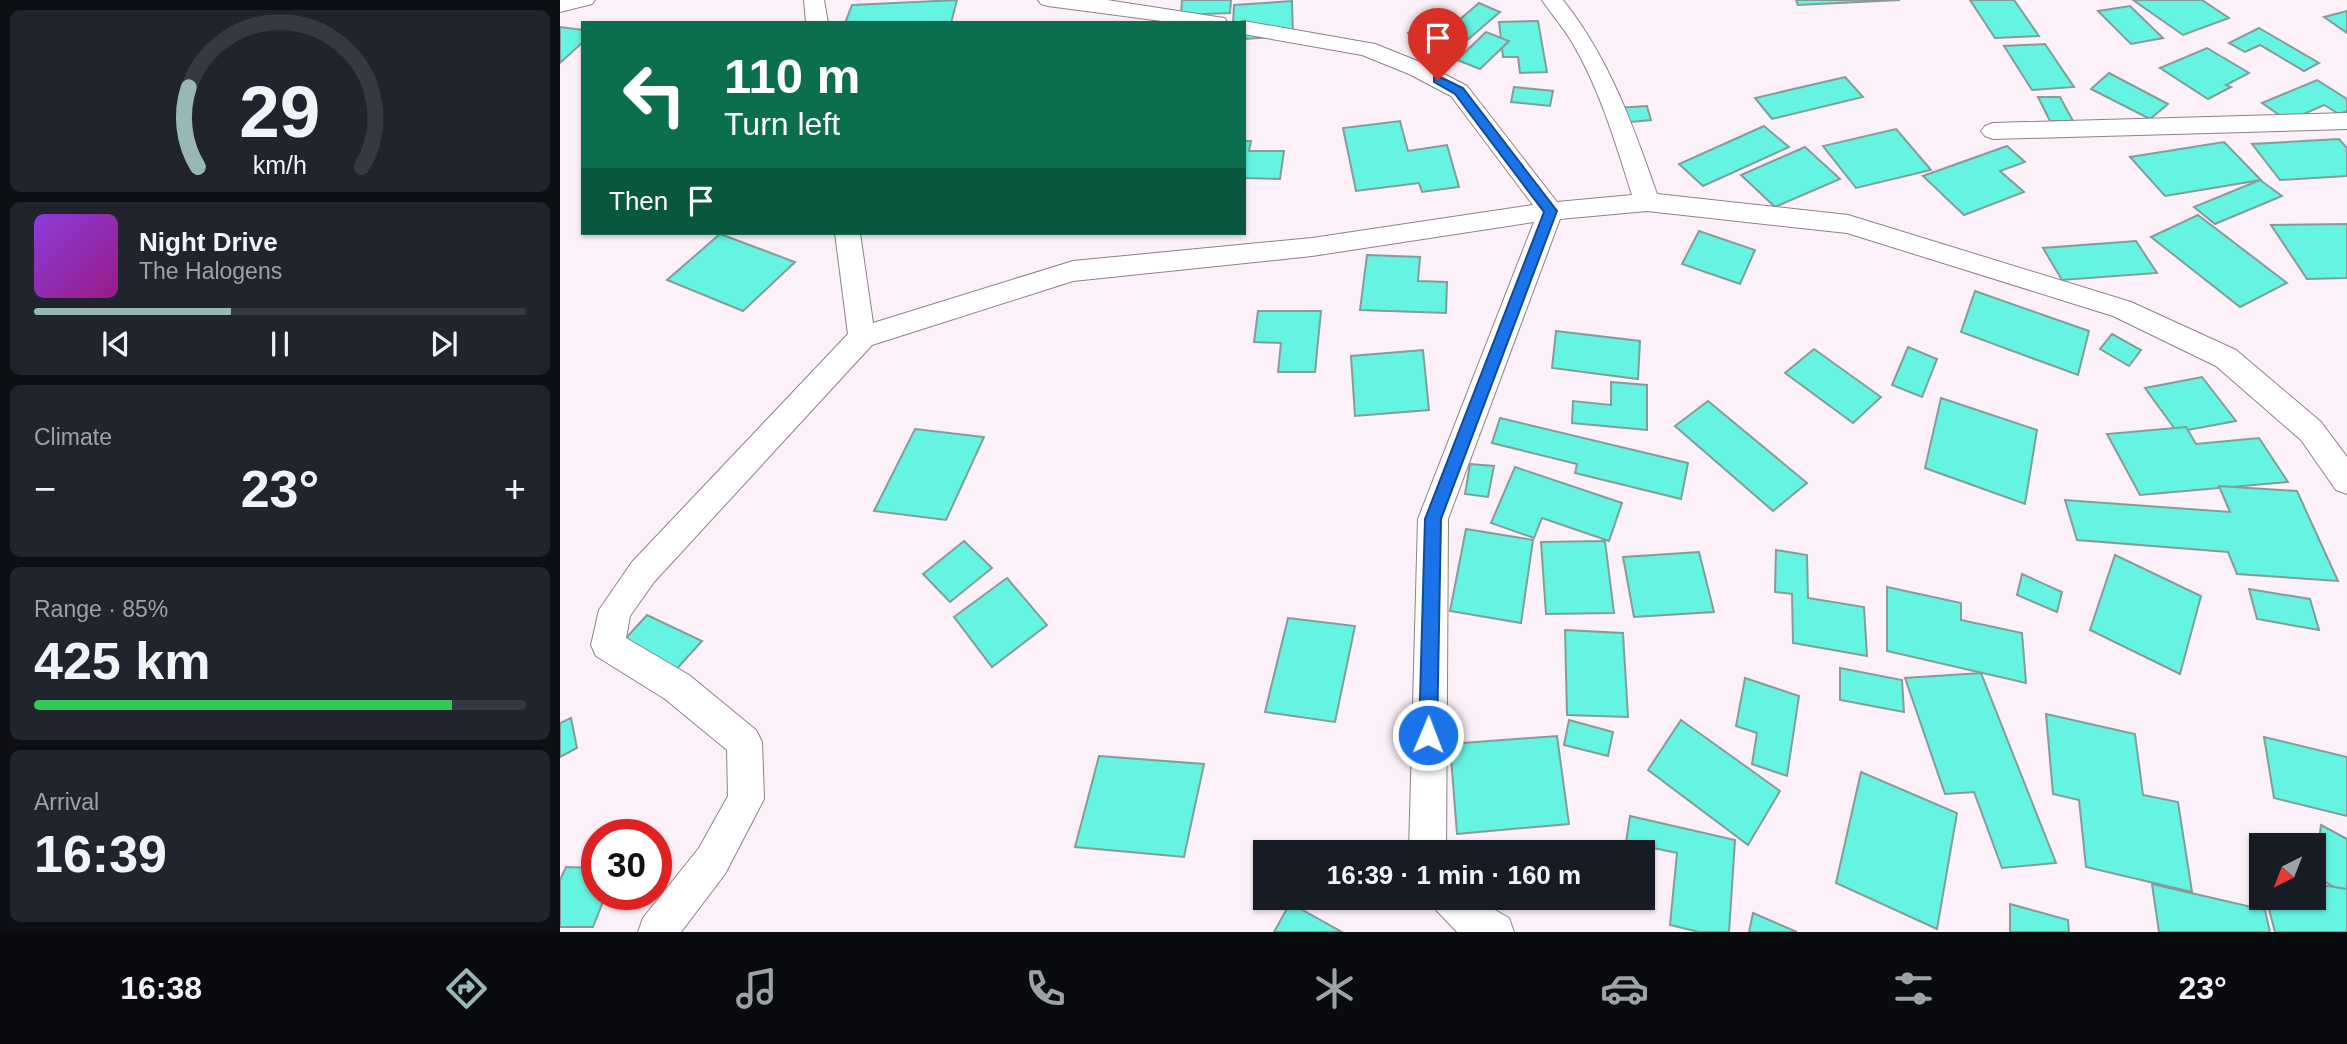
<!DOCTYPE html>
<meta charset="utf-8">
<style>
:root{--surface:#171b24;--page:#20242c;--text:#f1f3f6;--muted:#9ea1a6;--line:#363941;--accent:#97b8b6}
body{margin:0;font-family:Arial,sans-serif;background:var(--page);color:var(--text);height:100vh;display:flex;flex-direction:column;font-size:26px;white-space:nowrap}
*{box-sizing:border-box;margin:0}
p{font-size:23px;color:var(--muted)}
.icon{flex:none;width:38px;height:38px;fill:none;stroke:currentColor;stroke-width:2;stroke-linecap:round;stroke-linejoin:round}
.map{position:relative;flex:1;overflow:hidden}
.panel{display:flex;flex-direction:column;gap:10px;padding:10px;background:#0d0f14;width:560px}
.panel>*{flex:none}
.top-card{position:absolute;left:21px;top:21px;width:665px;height:214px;border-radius:0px;box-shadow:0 2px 5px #0004;background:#0b6e4f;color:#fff;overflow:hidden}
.needle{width:46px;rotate:222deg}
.controls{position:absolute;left:1689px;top:833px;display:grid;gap:14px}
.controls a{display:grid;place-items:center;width:77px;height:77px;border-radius:0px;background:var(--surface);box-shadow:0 2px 5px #0004;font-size:35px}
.speed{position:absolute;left:21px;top:819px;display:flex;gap:14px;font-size:35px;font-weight:700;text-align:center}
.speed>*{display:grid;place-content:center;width:91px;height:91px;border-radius:50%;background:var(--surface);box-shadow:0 2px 5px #0004;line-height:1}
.speed .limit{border:10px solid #d22;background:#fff;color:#111}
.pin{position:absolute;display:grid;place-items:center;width:60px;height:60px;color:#fff;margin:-72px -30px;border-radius:50% 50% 50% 0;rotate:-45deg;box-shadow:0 0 7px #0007}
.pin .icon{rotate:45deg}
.me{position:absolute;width:77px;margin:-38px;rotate:1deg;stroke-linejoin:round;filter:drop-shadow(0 0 5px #0008)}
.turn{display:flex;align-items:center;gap:24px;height:147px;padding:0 28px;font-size:32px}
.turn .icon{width:91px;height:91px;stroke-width:2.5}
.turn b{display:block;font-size:49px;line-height:60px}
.then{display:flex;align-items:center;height:66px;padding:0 28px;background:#0003;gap:14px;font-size:26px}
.big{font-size:52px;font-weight:700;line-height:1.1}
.panel .tile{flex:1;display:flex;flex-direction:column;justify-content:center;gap:10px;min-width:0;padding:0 24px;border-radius:10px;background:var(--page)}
.panel .dial{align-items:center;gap:0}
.dial svg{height:182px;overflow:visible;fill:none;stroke:var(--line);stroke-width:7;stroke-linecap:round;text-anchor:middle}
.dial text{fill:var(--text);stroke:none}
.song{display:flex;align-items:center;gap:21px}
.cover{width:84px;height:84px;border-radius:10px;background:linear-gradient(135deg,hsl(270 70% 55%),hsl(310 70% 35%))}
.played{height:7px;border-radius:4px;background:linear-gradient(90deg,var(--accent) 40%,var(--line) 40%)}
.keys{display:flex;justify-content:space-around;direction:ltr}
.heat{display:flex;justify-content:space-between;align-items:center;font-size:38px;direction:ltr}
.charge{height:10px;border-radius:5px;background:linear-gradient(90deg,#34c759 85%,var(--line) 0)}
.trip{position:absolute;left:693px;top:840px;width:402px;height:70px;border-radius:0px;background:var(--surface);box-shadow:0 2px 5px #0004;font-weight:700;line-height:70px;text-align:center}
.menu{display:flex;height:112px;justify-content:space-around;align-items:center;background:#090b0e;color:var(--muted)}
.menu .icon{width:49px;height:49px}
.menu .active{color:var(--accent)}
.menu b{font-size:32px;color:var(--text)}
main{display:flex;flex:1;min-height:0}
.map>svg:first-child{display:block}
.building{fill:#64f4e1;stroke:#859c98;stroke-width:2}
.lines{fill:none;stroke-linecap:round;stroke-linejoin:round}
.minor-casing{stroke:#917f8a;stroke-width:2}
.minor{fill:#fff;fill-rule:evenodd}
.route{fill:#1a73e8;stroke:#114b97;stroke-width:2}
</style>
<main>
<section class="panel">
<div class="tile dial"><svg viewBox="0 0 100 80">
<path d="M14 69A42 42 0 1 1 86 69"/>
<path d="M14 69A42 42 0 0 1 10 34" stroke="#97b8b6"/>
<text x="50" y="56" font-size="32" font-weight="700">29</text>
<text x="50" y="72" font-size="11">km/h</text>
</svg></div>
<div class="tile">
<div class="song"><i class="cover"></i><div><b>Night Drive</b><p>The Halogens</p></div></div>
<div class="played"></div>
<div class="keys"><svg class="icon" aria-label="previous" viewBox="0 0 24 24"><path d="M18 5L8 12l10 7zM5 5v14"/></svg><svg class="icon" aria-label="pause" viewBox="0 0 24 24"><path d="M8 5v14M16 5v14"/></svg><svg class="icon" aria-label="next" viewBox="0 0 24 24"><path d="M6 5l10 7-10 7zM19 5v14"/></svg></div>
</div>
<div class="tile"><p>Climate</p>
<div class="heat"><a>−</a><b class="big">23°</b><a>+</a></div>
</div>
<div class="tile"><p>Range · 85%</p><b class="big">425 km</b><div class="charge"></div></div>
<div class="tile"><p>Arrival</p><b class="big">16:39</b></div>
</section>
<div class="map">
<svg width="1787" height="932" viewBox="0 0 1787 932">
<rect width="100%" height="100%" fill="#fdf1f9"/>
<!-- building -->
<g class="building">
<polygon points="397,0 391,23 285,23 292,5"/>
<polygon points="622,0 671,0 670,13 621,15"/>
<polygon points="1236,0 1340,0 1238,5"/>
<polygon points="1410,0 1454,0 1479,36 1435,38"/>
<polygon points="1573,0 1642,0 1669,18 1623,35"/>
<polygon points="732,1 733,36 684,39 684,23 673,23 674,5"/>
<polygon points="919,3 940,12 892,53 848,33 875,11 898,21"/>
<polygon points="1570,6 1603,38 1571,44 1538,11"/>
<polygon points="1787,11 1787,33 1764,17"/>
<polygon points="978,21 987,72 960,73 958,57 943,57 939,22"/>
<polygon points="0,27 23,30 23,42 0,63"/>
<polygon points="1699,28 1759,63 1744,71 1700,45 1685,52 1669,43"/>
<polygon points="926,32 949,41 920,69 897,60"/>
<polygon points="1485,44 1514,87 1472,90 1444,46"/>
<polygon points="1647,48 1689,73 1666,85 1671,87 1648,99 1600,68"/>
<polygon points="1549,73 1608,104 1590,119 1531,89"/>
<polygon points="1285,77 1303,97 1212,119 1195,98"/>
<polygon points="1757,80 1787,99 1787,111 1779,114 1764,105 1728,121 1702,103"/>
<polygon points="954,87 993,91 990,106 951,102"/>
<polygon points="1478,97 1500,97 1513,121 1490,121"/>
<polygon points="1087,106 1091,120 1060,123 1056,108"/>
<polygon points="840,121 848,151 887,145 899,187 862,192 859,183 796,191 783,128"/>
<polygon points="1204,126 1229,147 1143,186 1119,164"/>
<polygon points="1336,129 1371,170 1296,188 1263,146"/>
<polygon points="1779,139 1787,148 1787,176 1720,180 1692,144"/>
<polygon points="684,141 691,141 689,151 724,151 720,179 684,178"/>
<polygon points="1664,142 1701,180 1605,196 1570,157"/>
<polygon points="1447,146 1465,162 1440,171 1464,192 1404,215 1363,176"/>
<polygon points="1245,147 1280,179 1215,207 1181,175"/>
<polygon points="1700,180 1722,196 1655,224 1634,207"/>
<polygon points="1638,215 1727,283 1680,307 1591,237"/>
<polygon points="1787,224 1787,278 1747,279 1711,225"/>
<polygon points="1139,231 1195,250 1180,284 1122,264"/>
<polygon points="160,234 235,262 183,311 107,280"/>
<polygon points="1576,241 1597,273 1502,280 1483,248"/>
<polygon points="807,255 860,257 858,281 887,282 886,313 800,310"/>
<polygon points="1415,291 1529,331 1518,375 1401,332"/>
<polygon points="698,311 761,311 755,372 718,372 721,343 694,342"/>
<polygon points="996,331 1080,341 1078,379 992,368"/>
<polygon points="1552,334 1581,350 1569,366 1540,349"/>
<polygon points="1348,347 1377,359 1362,397 1332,385"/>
<polygon points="1254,349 1321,397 1293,423 1225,373"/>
<polygon points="863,350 869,410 795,416 791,356"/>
<polygon points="1642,377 1676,421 1617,432 1585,388"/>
<polygon points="1051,382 1087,385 1087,430 1012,423 1013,401 1051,405"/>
<polygon points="1381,398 1477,430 1465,504 1365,468"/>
<polygon points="1148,401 1247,483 1213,511 1115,426"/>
<polygon points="940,418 1128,463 1121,499 1015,473 1017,464 932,443"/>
<polygon points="1626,427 1636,444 1699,438 1728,482 1580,495 1547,434"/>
<polygon points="355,429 424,437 386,520 314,511"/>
<polygon points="910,464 934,466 928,497 905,494"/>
<polygon points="955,467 1062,503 1049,541 982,518 974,538 931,523"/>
<polygon points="1659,486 1737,491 1778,581 1677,574 1668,552 1517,540 1505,500 1670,512"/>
<polygon points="906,529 973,540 961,623 890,611"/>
<polygon points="404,541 432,568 390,602 363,574"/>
<polygon points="1045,541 1054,613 986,614 981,542"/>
<polygon points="1216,550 1247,555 1248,598 1304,607 1307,656 1233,643 1232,594 1215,592"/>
<polygon points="1139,552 1154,612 1074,617 1063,557"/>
<polygon points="1555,555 1641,596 1620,674 1530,630"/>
<polygon points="1462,574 1502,592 1497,612 1457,595"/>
<polygon points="447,578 487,625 432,667 394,617"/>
<polygon points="1327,587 1401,603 1401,620 1462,633 1466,683 1327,651"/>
<polygon points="1689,589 1750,599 1759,630 1697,619"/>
<polygon points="87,615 142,641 112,674 57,648"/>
<polygon points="728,618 795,626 775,722 705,712"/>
<polygon points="1005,630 1063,633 1068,717 1007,715"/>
<polygon points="1280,668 1342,680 1344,712 1280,700"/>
<polygon points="1421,673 1496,863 1442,868 1414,792 1385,794 1345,678"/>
<polygon points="1185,678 1239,696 1227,776 1192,764 1197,733 1176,726"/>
<polygon points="1486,714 1575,734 1583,795 1618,802 1632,892 1526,867 1519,800 1493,794"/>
<polygon points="11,718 17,748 0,757 0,723"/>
<polygon points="1009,720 1053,732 1048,756 1004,745"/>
<polygon points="1121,720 1220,791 1188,845 1088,770"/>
<polygon points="997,736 1009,824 897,834 890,744"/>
<polygon points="1704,737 1787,757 1787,816 1714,798"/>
<polygon points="539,756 644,764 624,857 515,847"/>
<polygon points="1301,772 1397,813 1377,929 1276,883"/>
<polygon points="1070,816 1175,840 1169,932 1139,932 1110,925 1117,853 1066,842"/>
<polygon points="1761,825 1787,839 1787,894 1754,876"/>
<polygon points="6,867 37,868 37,894 46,894 33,927 0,927 0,880"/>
<polygon points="1592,884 1705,910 1710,932 1599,932"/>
<polygon points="1754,884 1787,889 1787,932 1715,932 1706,898 1754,898"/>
<polygon points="730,903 782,932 714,932"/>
<polygon points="1450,904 1508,920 1509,932 1450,932"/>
<polygon points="1193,913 1237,932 1189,932"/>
</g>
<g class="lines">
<defs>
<g id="minor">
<polygon points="0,0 35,0 32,4 0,12"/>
<polygon points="244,0 264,0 268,23 246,23"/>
<polygon points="478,0 547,0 657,17 665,18 667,23 617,23 488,6 481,4"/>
<path d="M982 0H1003C1049 58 1073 125 1097 194L1288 215 1571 302 1676 350 1761 422 1787 457V494L1776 490 1741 440 1656 366 1553 316 1287 233 1087 211 1000 219 888 519 886 852H849L858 519 974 222 752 256 513 281 312 345 94 582 70 616 66 638 129 675 196 730 202 742 204 799 165 874 121 932H78L83 918 139 848 168 796 167 750 105 699 36 656 31 645 39 610 72 562 288 334 275 233H300L313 323 513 261 752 238 973 205 891 96 849 74 802 55 684 34V23H676L684 21 815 44 865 64 907 86 997 202 1072 195C1056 144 1040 90 1013 44 1004 28 992 15 982 0Z"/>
<polygon points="1787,113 1787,129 1433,139 1425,136 1421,131 1425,126 1433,123"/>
<polygon points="871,898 914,898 949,918 954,932 897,932 877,911"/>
</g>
</defs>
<!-- minor casing -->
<use href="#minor" class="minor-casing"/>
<!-- minor -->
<use href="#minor" class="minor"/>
</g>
<!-- route -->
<polygon class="route" points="878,76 903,88 997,211 881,519 877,735 875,741 868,744 861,741 859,735 865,519 984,212 895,94 874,82 874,77"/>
</svg>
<div class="controls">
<a><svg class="needle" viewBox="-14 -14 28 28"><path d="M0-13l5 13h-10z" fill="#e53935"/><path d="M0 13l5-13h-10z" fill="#9ea1a6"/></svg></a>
</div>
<div class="speed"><div class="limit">30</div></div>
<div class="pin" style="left:878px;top:80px;background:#d93025"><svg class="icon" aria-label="arrive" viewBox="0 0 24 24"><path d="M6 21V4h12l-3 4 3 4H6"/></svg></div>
<svg class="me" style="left:868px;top:735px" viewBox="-20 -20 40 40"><circle r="17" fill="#1a73e8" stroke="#fff" stroke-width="3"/><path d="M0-11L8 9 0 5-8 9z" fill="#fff"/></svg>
<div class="trip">16:39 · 1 min · 160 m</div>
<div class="top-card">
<div class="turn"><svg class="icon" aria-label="left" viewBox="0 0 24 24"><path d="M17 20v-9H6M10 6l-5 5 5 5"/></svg><div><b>110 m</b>Turn left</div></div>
<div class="then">Then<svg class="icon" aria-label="arrive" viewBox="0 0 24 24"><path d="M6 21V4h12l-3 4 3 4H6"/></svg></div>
</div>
</div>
</main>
<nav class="menu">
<b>16:38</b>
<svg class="icon active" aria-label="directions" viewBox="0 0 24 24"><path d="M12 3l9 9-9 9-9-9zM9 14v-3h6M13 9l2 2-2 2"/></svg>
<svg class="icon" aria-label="music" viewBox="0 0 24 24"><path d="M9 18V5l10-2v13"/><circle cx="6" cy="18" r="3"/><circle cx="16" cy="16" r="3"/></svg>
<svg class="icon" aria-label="phone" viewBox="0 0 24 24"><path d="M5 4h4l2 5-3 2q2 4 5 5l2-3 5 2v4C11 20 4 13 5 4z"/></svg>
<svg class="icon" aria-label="climate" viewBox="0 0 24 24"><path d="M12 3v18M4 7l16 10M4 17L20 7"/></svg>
<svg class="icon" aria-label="car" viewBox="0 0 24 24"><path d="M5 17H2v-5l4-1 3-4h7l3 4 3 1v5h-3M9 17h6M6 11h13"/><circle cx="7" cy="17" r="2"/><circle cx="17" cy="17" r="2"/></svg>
<svg class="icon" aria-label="filters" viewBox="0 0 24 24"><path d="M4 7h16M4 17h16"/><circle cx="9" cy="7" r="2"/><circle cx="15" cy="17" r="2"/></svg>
<b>23°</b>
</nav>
